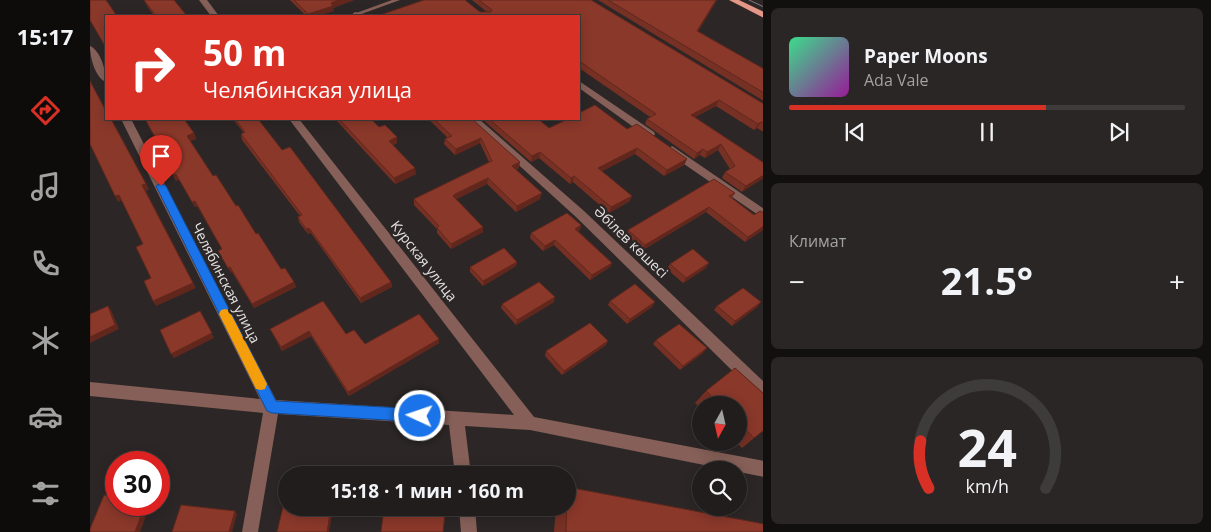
<!DOCTYPE html>
<html lang="ru">
<meta charset="utf-8">
<style>
:root{--surface:#211d1c;--page:#292625;--text:#f1f3f6;--muted:#a2a2a3;--line:#3e3b3b;--accent:#d93025}
body{margin:0;font-family:"Open Sans",sans-serif;background:var(--page);color:var(--text);height:100vh;display:flex;flex-direction:column;font-size:19px;white-space:nowrap}
*{box-sizing:border-box;margin:0}
p{font-size:16px;color:var(--muted)}
.icon{flex:none;width:28px;height:28px;fill:none;stroke:currentColor;stroke-width:2;stroke-linecap:round;stroke-linejoin:round}
.map{position:relative;flex:1;overflow:hidden}
.side{display:flex;flex-direction:column;gap:8px;padding:8px;background:#12100f;width:448px}
.side>*{flex:none}
.hud{position:absolute;left:15px;top:15px;width:475px;height:105px;border-radius:0px;box-shadow:0 2px 12px #0003,0 0 0 1px var(--line);background:#d93025;color:#fff;overflow:hidden}
.needle{width:32px;rotate:188deg}
.fabs{position:absolute;left:602px;top:396px;display:grid;gap:10px}
.fabs a{display:grid;place-items:center;width:55px;height:55px;border-radius:50%;background:var(--surface);box-shadow:0 2px 12px #0003,0 0 0 1px var(--line);font-size:25px}
.speed{position:absolute;left:15px;top:451px;display:flex;gap:10px;font-size:25px;font-weight:700;text-align:center}
.speed>*{display:grid;place-content:center;width:65px;height:65px;border-radius:50%;background:var(--surface);box-shadow:0 2px 12px #0003,0 0 0 1px var(--line);line-height:1}
.speed .limit{border:8px solid #d22;background:#fff;color:#111}
.pin{position:absolute;display:grid;place-items:center;width:42px;height:42px;color:#fff;margin:-51px -21px;border-radius:50% 50% 50% 0;rotate:-45deg;box-shadow:0 0 5px #0007}
.pin .icon{rotate:45deg}
.me{position:absolute;width:55px;margin:-28px;rotate:273deg;stroke-linejoin:round;filter:drop-shadow(0 0 4px #0008)}
.turn{display:flex;align-items:center;gap:18px;height:105px;padding:0 15px;font-size:22px}
.turn .icon{width:65px;height:65px;stroke-width:2.5}
.turn b{display:block;font-size:35px;line-height:42px}
.big{font-size:38px;font-weight:700;line-height:1.1}
.side .tile{flex:1;display:flex;flex-direction:column;justify-content:center;gap:8px;min-width:0;padding:0 18px;border-radius:8px;background:var(--page)}
.side .dial{align-items:center;gap:0}
.dial svg{height:130px;overflow:visible;fill:none;stroke:var(--line);stroke-width:7;stroke-linecap:round;text-anchor:middle}
.dial text{fill:var(--text);stroke:none}
.song{display:flex;align-items:center;gap:15px}
.cover{width:60px;height:60px;border-radius:8px;background:linear-gradient(135deg,hsl(150 70% 55%),hsl(300 70% 35%))}
.played{height:5px;border-radius:2px;background:linear-gradient(90deg,var(--accent) 65%,var(--line) 65%)}
.keys{display:flex;justify-content:space-around;direction:ltr}
.heat{display:flex;justify-content:space-between;align-items:center;font-size:28px;direction:ltr}
.trip{position:absolute;left:188px;top:466px;width:298px;height:50px;border-radius:25px;background:var(--surface);box-shadow:0 2px 12px #0003,0 0 0 1px var(--line);font-weight:700;line-height:50px;text-align:center}
main{display:flex;flex:1;min-height:0}
.menu{display:flex;flex-direction:column;width:90px;justify-content:space-around;align-items:center;background:#0d0c0b;color:var(--muted)}
.menu .icon{width:35px;height:35px}
.menu .on{color:var(--accent)}
.menu b{font-size:22px;color:var(--text)}
.map>svg:first-child{display:block}
.lines{fill:none;stroke-linecap:round;stroke-linejoin:round}
.service{fill:#866058;fill-rule:evenodd}
.minor{fill:#866058;fill-rule:evenodd}
.primary{fill:#e49687;fill-rule:evenodd}
.tram{stroke:#807c7b;stroke-width:1}
.wall{fill:#773024}
.shaded-wall{fill:#61271d}
.building{fill:#8a382a;stroke:#61271d}
.route{fill:#1a73e8;stroke:#114b97}
.slow{fill:#f59e0b}
.labels{text-anchor:middle;stroke-width:5;stroke-linejoin:round;paint-order:stroke}
.street-label{font-size:14px;fill:#e5e2e2;stroke:#2c2726}
</style>
<main>
<nav class="menu">
<b>15:17</b>
<svg class="icon on" aria-label="directions" viewBox="0 0 24 24"><path d="M12 3l9 9-9 9-9-9zM9 14v-3h6M13 9l2 2-2 2"/></svg>
<svg class="icon" aria-label="music" viewBox="0 0 24 24"><path d="M9 18V5l10-2v13"/><circle cx="6" cy="18" r="3"/><circle cx="16" cy="16" r="3"/></svg>
<svg class="icon" aria-label="phone" viewBox="0 0 24 24"><path d="M5 4h4l2 5-3 2q2 4 5 5l2-3 5 2v4C11 20 4 13 5 4z"/></svg>
<svg class="icon" aria-label="climate" viewBox="0 0 24 24"><path d="M12 3v18M4 7l16 10M4 17L20 7"/></svg>
<svg class="icon" aria-label="car" viewBox="0 0 24 24"><path d="M5 17H2v-5l4-1 3-4h7l3 4 3 1v5h-3M9 17h6M6 11h13"/><circle cx="7" cy="17" r="2"/><circle cx="17" cy="17" r="2"/></svg>
<svg class="icon" aria-label="filters" viewBox="0 0 24 24"><path d="M4 7h16M4 17h16"/><circle cx="9" cy="7" r="2"/><circle cx="15" cy="17" r="2"/></svg>
</nav>
<div class="map">
<svg width="674" height="532" viewBox="0 0 674 532">
<rect width="100%" height="100%" fill="#2c2726"/>
<g class="lines">
<!-- service -->
<polygon class="service" points="302,0 310,0 266,16 258,16"/>
<!-- minor -->
<g class="minor">
<polygon points="109,0 117,0 129,16 121,16"/>
<polygon points="266,12 269,13 271,16 263,16 263,13"/>
<path d="M0 46C11 51 16 71 16 82 5 78 0 57 0 46Z"/>
<polygon points="489,81 564,132 565,134 564,136 556,136 489,88"/>
<polygon points="31,119 41,119 186,400 424,415 199,119 209,119 444,417 674,461 674,477 649,472 649,470 639,470 440,430 375,426 381,475 365,475 359,425 188,414 168,532 152,532 173,413 0,396 0,382 170,399"/>
<polygon points="378,119 389,119 494,211 674,382 674,399 669,397 486,217"/>
<polygon points="582,146 674,209 674,219 578,153 577,150"/>
<polygon points="369,508 385,508 387,532 371,532"/>
</g>
<!-- primary -->
<polygon class="primary" points="639,0 649,0 674,12 674,18"/>
<!-- tram -->
<polyline class="tram" points="659,0 674,7"/>
</g>
<!-- wall -->
<g class="wall">
<polygon points="54,0 97,16 64,16 56,4"/>
<polygon points="200,0 264,0 243,8 244,11 227,16 216,16"/>
<polygon points="382,0 501,0 674,104 674,132 667,128 664,130 626,106 605,117 674,163 652,192 632,178 635,172 640,169 628,150 615,158 610,155 604,159 555,124 557,119 560,117 489,68 489,16 390,12 397,12"/>
<polygon points="508,0 627,0 608,31 674,69 674,101"/>
<polygon points="143,119 168,119 192,150 301,282 302,287 271,303 221,233 218,234 209,222 208,217 210,216 152,140 151,134 154,133"/>
<polygon points="245,119 281,119 289,127 307,143 303,145 326,174 305,184"/>
<polygon points="338,119 382,119 429,168 425,170 450,199 426,212 397,184 366,199 393,227 393,232 361,249 347,233 347,229 324,205 324,199 399,162 390,143 365,155 354,144 355,139 357,137"/>
<polygon points="392,119 448,119 459,128 537,129 597,159 594,165 574,176 545,154 512,171 540,201 519,213 483,182 480,184 449,158 441,162"/>
<polygon points="104,133 106,139 100,141 123,176 166,234 191,269 204,282 206,287 164,308 142,272 141,273 131,256 128,251 132,249 107,206 105,207 89,179 86,181 75,160 77,159"/>
<polygon points="645,193 642,198 674,229 655,242 616,212 553,250 536,235 538,230"/>
<polygon points="491,225 490,230 488,231 522,263 520,267 500,280 464,245 453,251 440,238 441,233"/>
<polygon points="427,262 426,266 393,286 380,272 380,267"/>
<polygon points="580,264 616,268 593,283 577,269"/>
<polygon points="520,301 562,307 537,324 518,305"/>
<polygon points="464,302 426,325 411,308 412,304"/>
<polygon points="671,302 667,307 642,326 624,310 627,306"/>
<polygon points="180,329 256,334 275,344 349,339 349,343 259,396 221,336 192,351"/>
<polygon points="566,340 613,353 590,370 563,344"/>
<polygon points="516,345 472,375 455,356 456,351"/>
<polygon points="645,368 674,394 674,430 652,448 646,442 649,442 649,405 611,405 611,409 605,403 616,391"/>
<polygon points="477,487 674,532 464,532 466,508 476,508 476,488"/>
</g>
<!-- shaded-wall -->
<g class="shaded-wall">
<polygon points="249,0 264,0 243,8 244,11 227,16 219,16 218,14 241,3"/>
<polygon points="626,0 625,3 605,37 607,31"/>
<polygon points="629,100 626,106 598,121 601,115"/>
<polygon points="21,119 59,189 56,191 106,288 66,306 63,301 52,185"/>
<polygon points="671,122 667,128 664,130 668,124"/>
<polygon points="104,133 106,139 99,141 97,136"/>
<polygon points="307,137 307,143 299,146 299,141"/>
<polygon points="391,138 390,143 365,155 366,149"/>
<polygon points="631,144 628,150 615,158 617,152"/>
<polygon points="547,148 545,154 507,174 508,168"/>
<polygon points="613,149 610,155 604,159 607,153"/>
<polygon points="450,152 449,158 441,162 442,156"/>
<polygon points="597,159 594,165 574,176 577,170"/>
<polygon points="430,162 429,168 421,172 422,166"/>
<polygon points="325,168 326,174 305,184 304,178"/>
<polygon points="86,174 89,179 86,181 83,175"/>
<polygon points="674,175 674,178 652,192 656,186"/>
<polygon points="484,176 483,182 480,184 481,178"/>
<polygon points="398,178 397,184 363,201 363,196"/>
<polygon points="452,193 450,199 426,212 427,206"/>
<polygon points="29,195 32,200 28,202 25,196"/>
<polygon points="542,196 540,201 519,213 521,207"/>
<polygon points="105,201 107,206 105,207 102,202"/>
<polygon points="619,207 616,212 553,250 555,245"/>
<polygon points="491,225 490,230 484,234 485,229"/>
<polygon points="674,226 674,229 655,242 658,237"/>
<polygon points="393,227 393,232 361,249 361,244"/>
<polygon points="219,228 221,233 218,234 216,229"/>
<polygon points="465,240 464,245 453,251 455,246"/>
<polygon points="427,262 426,266 393,286 393,281"/>
<polygon points="522,263 520,267 500,280 502,275"/>
<polygon points="619,263 616,268 593,283 596,278"/>
<polygon points="140,267 142,272 141,273 138,268"/>
<polygon points="204,282 206,287 164,308 162,304"/>
<polygon points="301,282 302,287 271,303 270,298"/>
<polygon points="465,297 464,302 426,325 427,320"/>
<polygon points="565,302 562,307 537,324 540,319"/>
<polygon points="671,302 667,307 642,326 645,321"/>
<polygon points="18,306 21,310 29,329 0,343 0,337"/>
<polygon points="110,311 124,338 84,358 81,354"/>
<polygon points="219,331 221,336 192,351 191,347"/>
<polygon points="349,339 349,343 259,396 258,392"/>
<polygon points="518,341 516,345 472,375 474,371"/>
<polygon points="617,348 613,353 590,370 593,366"/>
<polygon points="55,505 60,505 50,532 45,532"/>
<polygon points="241,508 243,510 239,532 237,532"/>
<polygon points="145,511 147,514 142,532 139,532"/>
</g>
<!-- building -->
<g class="building">
<polygon points="0,0 16,0 27,16 16,16 16,48 0,20"/>
<polygon points="54,0 84,0 97,16 66,16"/>
<polygon points="204,0 249,0 241,3 243,6 218,14"/>
<polygon points="334,0 375,0 390,12 401,12 402,10 389,0 501,0 674,104 674,124 671,122 668,124 629,100 601,115 674,163 674,175 656,186 635,172 645,166 631,144 617,152 613,149 607,153 557,119 566,114 489,61 489,16 287,16"/>
<polygon points="518,0 626,0 607,31 674,69 674,93"/>
<polygon points="0,81 16,111 16,119 21,119 56,184 52,185 103,283 63,301 54,281 61,278 46,247 53,244 29,195 25,196 0,144"/>
<polygon points="505,105 537,129 547,124 597,159 577,170 547,148 508,168 542,196 521,207 484,176 481,178 450,152 442,156 399,119 448,119 459,128 478,119 489,119 489,113"/>
<polygon points="55,119 94,119 104,133 97,136 123,176 126,175 146,206 148,205 166,234 168,233 191,269 195,268 204,282 162,304 140,267 138,268 128,251 132,249 105,201 102,202 86,174 83,175 75,160 77,159"/>
<polygon points="145,119 168,119 192,150 200,147 301,282 270,298 219,228 216,229 208,217 212,215 151,134 155,132"/>
<polygon points="249,119 281,119 289,127 295,125 307,137 299,141 325,168 304,178"/>
<polygon points="344,119 382,119 430,162 422,166 452,193 427,206 398,178 365,194 363,196 393,227 361,244 347,228 349,226 324,199 402,161 391,138 366,149 355,139 362,136"/>
<polygon points="624,179 645,193 639,196 664,215 670,211 674,213 674,226 658,237 619,207 555,245 538,230"/>
<polygon points="477,213 491,225 485,229 522,263 502,275 465,240 455,246 441,233"/>
<polygon points="414,248 427,262 393,281 380,267"/>
<polygon points="603,249 619,263 596,278 580,264"/>
<polygon points="449,282 465,297 427,320 412,304"/>
<polygon points="545,284 565,302 540,319 520,301"/>
<polygon points="653,288 671,302 645,321 627,306"/>
<polygon points="233,301 256,334 264,330 275,344 329,314 349,339 258,392 219,331 191,347 180,329"/>
<polygon points="18,306 25,325 0,337 0,314"/>
<polygon points="110,311 122,333 81,354 70,330"/>
<polygon points="500,323 518,341 474,371 456,351"/>
<polygon points="589,324 617,348 593,366 566,340"/>
<polygon points="645,368 674,394 674,430 664,438 649,423 649,405 630,405 616,391"/>
<polygon points="477,487 674,524 674,532 476,532"/>
<polygon points="14,495 26,496 26,505 55,505 45,532 0,532 0,529"/>
<polygon points="194,503 196,503 196,508 241,508 237,532 187,532"/>
<polygon points="91,505 145,511 139,532 82,532"/>
<polygon points="294,508 301,508 355,513 353,532 291,532"/>
</g>
<!-- route -->
<polygon class="route" points="71,183 76,186 186,401 330,409 334,411 336,416 334,420 330,422 182,413 177,411 66,186"/>
<!-- slow -->
<polygon class="slow" points="135,309 139,310 175,380 177,384 175,389 171,390 166,389 129,314 131,310"/>
<g class="labels">
<!-- street labels -->
<g class="street-label">
<text transform="translate(541 242) rotate(44)" y="5">Әбілев көшесі</text>
<text transform="translate(334 261) rotate(52)" y="5">Курская улица</text>
<text transform="translate(136 283) rotate(63)" y="5">Челябинская улица</text>
</g>
</g>
</svg>
<div class="fabs">
<a><svg class="needle" viewBox="-14 -14 28 28"><path d="M0-13l5 13h-10z" fill="#e53935"/><path d="M0 13l5-13h-10z" fill="#a2a2a3"/></svg></a>
<a><svg class="icon" aria-label="search" viewBox="0 0 24 24"><circle cx="10" cy="10" r="6"/><path d="M15 15l6 6"/></svg></a>
</div>
<div class="speed"><div class="limit">30</div></div>
<div class="pin" style="left:71px;top:186px;background:#d93025"><svg class="icon" aria-label="arrive" viewBox="0 0 24 24"><path d="M6 21V4h12l-3 4 3 4H6"/></svg></div>
<svg class="me" style="left:330px;top:416px" viewBox="-20 -20 40 40"><circle r="17" fill="#1a73e8" stroke="#fff" stroke-width="3"/><path d="M0-11L8 9 0 5-8 9z" fill="#fff"/></svg>
<div class="trip">15:18 · 1 мин · 160 m</div>
<div class="hud">
<div class="turn"><svg class="icon" aria-label="right" viewBox="0 0 24 24"><path d="M7 20v-9h11M14 6l5 5-5 5"/></svg><div><b>50 m</b>Челябинская улица</div></div>
</div>
</div>
<section class="side">
<div class="tile">
<div class="song"><i class="cover"></i><div><b>Paper Moons</b><p>Ada Vale</p></div></div>
<div class="played"></div>
<div class="keys"><svg class="icon" aria-label="previous" viewBox="0 0 24 24"><path d="M18 5L8 12l10 7zM5 5v14"/></svg><svg class="icon" aria-label="pause" viewBox="0 0 24 24"><path d="M8 5v14M16 5v14"/></svg><svg class="icon" aria-label="next" viewBox="0 0 24 24"><path d="M6 5l10 7-10 7zM19 5v14"/></svg></div>
</div>
<div class="tile"><p>Климат</p>
<div class="heat"><a>−</a><b class="big">21.5°</b><a>+</a></div>
</div>
<div class="tile dial"><svg viewBox="0 0 100 80">
<path d="M14 69A42 42 0 1 1 86 69"/>
<path d="M14 69A42 42 0 0 1 9 40" stroke="#d93025"/>
<text x="50" y="56" font-size="32" font-weight="700">24</text>
<text x="50" y="72" font-size="11">km/h</text>
</svg></div>
</section>
</main>
